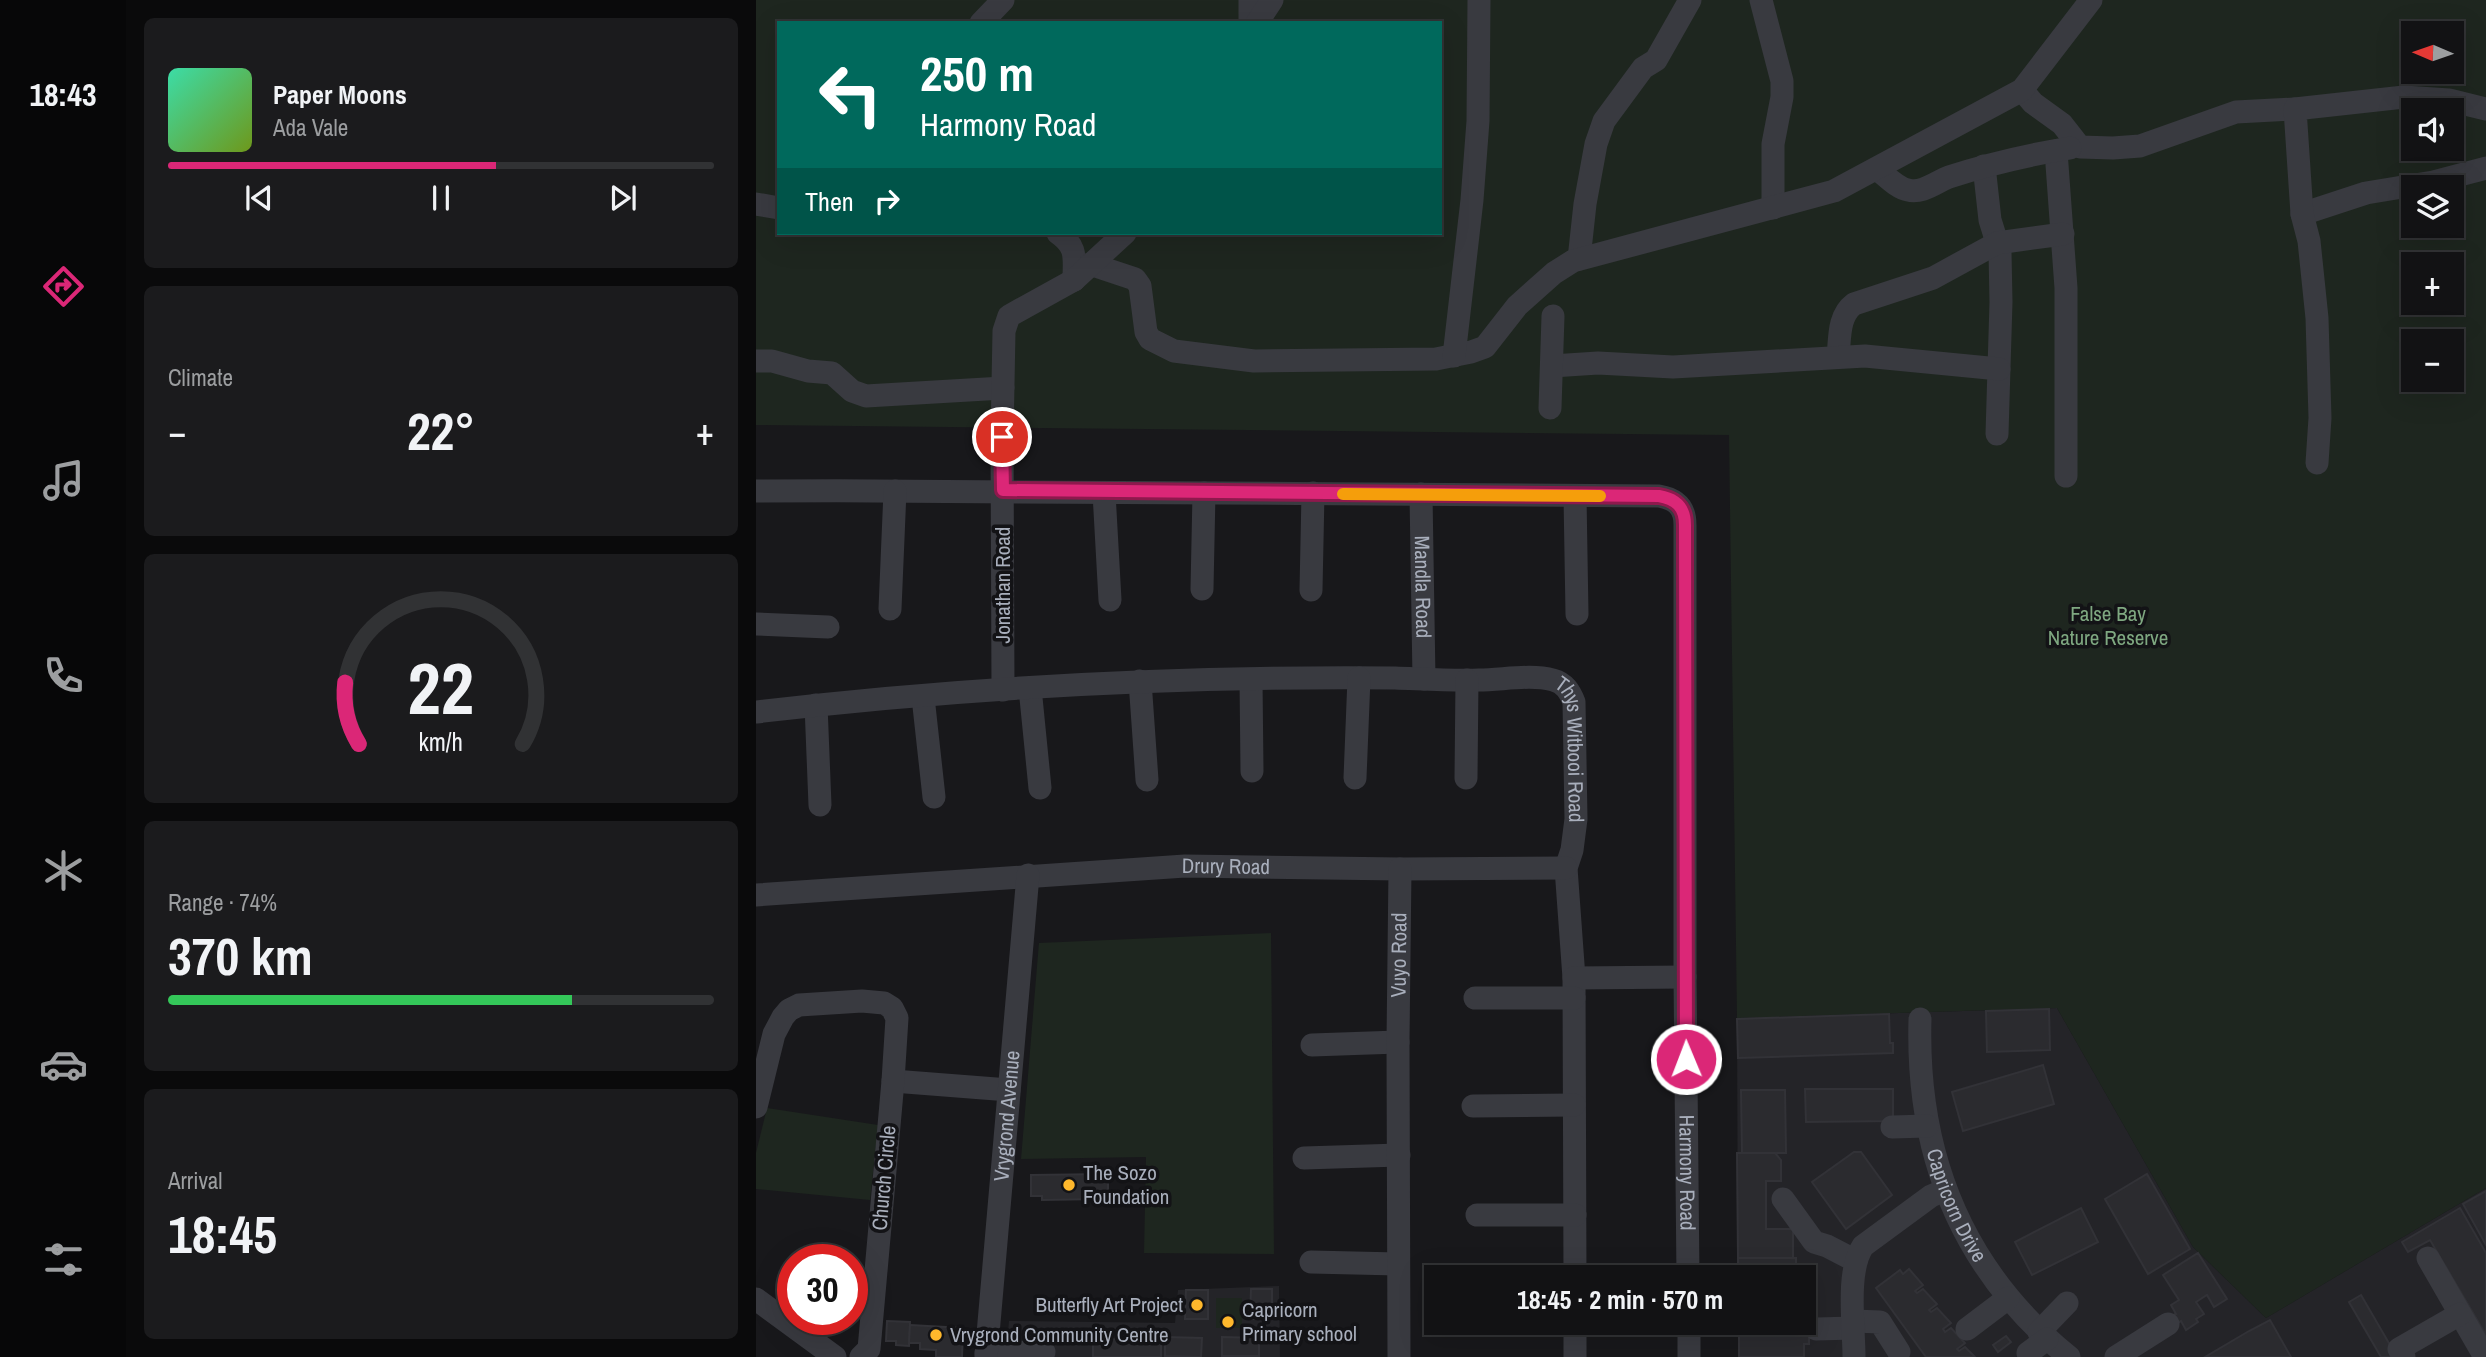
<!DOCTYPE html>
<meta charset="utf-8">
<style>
:root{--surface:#121214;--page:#1b1b1d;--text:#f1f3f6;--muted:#9c9ea0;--line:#313234;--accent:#db2777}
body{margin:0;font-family:"Archivo Narrow",sans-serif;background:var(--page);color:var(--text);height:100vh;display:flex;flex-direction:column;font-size:26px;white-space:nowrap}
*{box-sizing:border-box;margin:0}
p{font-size:23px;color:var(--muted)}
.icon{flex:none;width:38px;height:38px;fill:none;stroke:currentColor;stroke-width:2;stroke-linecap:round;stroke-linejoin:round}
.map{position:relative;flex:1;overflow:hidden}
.drawer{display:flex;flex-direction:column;gap:18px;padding:18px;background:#0a0a0b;width:630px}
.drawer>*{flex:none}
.top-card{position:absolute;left:21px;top:21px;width:665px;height:214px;border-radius:0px;box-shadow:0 7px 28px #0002,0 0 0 2px var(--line);background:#00695c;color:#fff;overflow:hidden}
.needle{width:46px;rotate:272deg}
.tools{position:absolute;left:1645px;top:21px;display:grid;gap:14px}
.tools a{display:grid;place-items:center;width:63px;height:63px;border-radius:0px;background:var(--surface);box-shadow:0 7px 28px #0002,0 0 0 2px var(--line);font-size:35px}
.speed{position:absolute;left:21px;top:1244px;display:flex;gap:14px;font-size:35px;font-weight:700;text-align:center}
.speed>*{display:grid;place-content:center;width:91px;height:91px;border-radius:50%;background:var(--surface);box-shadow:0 7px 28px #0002,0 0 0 2px var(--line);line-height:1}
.speed .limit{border:10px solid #d22;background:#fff;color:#111}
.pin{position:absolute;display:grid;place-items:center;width:60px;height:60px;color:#fff;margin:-30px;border:4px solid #fff;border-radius:50%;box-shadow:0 2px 7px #0007}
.me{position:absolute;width:77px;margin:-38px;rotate:359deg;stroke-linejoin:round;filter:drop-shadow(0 0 5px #0008)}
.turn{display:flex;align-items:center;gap:24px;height:147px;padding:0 28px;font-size:32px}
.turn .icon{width:91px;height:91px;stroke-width:2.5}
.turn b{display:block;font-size:49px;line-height:60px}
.then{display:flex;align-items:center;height:66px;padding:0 28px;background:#0003;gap:14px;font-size:26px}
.big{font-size:52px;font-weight:700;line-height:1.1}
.drawer .widget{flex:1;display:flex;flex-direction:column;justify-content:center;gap:10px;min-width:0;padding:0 24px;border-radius:10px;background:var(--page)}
.drawer .dial{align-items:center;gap:0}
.dial svg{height:182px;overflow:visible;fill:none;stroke:var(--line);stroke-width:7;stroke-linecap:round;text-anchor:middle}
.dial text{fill:var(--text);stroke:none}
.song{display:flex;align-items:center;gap:21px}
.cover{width:84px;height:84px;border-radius:10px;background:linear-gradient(135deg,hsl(160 70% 55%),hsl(80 70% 35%))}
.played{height:7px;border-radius:4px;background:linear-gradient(90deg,var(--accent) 60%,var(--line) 60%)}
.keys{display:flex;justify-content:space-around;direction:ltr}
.heat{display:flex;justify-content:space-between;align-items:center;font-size:38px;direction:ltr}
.charge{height:10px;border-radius:5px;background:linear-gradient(90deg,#34c759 74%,var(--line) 0)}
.trip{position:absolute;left:668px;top:1265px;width:392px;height:70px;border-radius:0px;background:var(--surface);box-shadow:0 7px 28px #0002,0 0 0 2px var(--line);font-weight:700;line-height:70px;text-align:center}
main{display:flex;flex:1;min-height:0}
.menu{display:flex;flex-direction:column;width:126px;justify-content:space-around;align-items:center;background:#070708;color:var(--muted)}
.menu .icon{width:49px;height:49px}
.menu .on{color:var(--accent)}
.menu b{font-size:32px;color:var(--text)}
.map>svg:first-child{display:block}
.built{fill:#242428}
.green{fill:#1e261f;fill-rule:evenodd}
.building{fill:#2b2b2f;stroke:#323237;stroke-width:2}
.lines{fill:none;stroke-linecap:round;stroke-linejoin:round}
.minor{stroke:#393a40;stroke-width:23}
.route-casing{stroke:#8e194d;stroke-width:18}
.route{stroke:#db2777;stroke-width:12}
.slow{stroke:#f59e0b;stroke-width:12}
.poi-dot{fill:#ffb82c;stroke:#131316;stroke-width:2.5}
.labels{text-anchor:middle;stroke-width:7;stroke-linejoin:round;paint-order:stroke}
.street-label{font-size:21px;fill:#a9afbc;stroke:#131316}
.park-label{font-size:21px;fill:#7fa881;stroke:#131316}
.poi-label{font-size:21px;fill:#a9afbc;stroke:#131316;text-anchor:start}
</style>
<main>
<nav class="menu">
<b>18:43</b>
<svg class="icon on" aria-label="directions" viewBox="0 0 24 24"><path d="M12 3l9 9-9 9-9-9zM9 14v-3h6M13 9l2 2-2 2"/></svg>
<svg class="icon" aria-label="music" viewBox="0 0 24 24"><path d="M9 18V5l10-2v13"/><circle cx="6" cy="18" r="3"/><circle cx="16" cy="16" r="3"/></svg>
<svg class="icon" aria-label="phone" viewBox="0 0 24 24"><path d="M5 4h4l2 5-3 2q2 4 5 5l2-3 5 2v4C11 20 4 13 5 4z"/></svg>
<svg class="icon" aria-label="climate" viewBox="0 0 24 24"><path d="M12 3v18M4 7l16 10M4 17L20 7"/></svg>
<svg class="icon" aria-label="car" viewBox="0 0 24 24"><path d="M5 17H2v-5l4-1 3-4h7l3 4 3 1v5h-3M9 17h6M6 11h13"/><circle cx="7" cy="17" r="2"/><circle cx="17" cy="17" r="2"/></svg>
<svg class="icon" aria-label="filters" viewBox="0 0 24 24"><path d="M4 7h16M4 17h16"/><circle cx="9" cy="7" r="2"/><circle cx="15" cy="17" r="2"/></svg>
</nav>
<section class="drawer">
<div class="widget">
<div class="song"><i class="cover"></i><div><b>Paper Moons</b><p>Ada Vale</p></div></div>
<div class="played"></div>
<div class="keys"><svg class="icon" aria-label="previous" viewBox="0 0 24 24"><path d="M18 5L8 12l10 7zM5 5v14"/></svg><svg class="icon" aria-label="pause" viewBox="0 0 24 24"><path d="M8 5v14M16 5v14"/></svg><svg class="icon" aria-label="next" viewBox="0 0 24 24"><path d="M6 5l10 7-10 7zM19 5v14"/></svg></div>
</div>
<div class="widget"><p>Climate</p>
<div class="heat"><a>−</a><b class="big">22°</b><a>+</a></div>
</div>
<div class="widget dial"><svg viewBox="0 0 100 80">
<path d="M14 69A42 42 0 1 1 86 69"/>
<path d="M14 69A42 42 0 0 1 8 42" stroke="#db2777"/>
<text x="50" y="56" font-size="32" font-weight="700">22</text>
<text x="50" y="72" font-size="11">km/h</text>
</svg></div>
<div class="widget"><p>Range · 74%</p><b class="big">370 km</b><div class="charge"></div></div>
<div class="widget"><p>Arrival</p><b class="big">18:45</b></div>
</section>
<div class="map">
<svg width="1730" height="1357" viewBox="0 0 1730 1357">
<rect width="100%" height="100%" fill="#18181b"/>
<!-- built -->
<g class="built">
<polygon points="1301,1008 1437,1247 1510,1318 1730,1188 1730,1357 982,1357 982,1323 1048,1323 1048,1278 982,1277 981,1018"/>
<polygon points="523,1286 524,1357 250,1357 253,1321 419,1323 422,1290"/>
</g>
<!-- green -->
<g class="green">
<path d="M0 0H1730V1188L1510 1318 1437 1247 1301 1008 981 1018 973 435 0 425ZM23 23H684V233H23ZM1657 33H1696V72H1657ZM1657 110H1696V149H1657ZM1657 187H1696V226H1657ZM1657 264H1696V303H1657ZM1657 341H1696V380H1657Z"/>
<polygon points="515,933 518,1254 388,1253 390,1157 265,1159 283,943"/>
<polygon points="11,1108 122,1125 114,1200 0,1189 0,1153"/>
<rect x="460" y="1298" width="26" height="30"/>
</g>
<!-- building -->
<g class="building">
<polygon points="1293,1009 1294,1050 1231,1052 1230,1011"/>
<polygon points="1133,1014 1134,1043 1137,1043 1137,1053 982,1058 981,1019"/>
<polygon points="1287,1065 1298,1104 1207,1131 1196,1092"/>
<polygon points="1049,1089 1137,1089 1137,1121 1050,1122"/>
<polygon points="985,1090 1029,1090 1030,1153 986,1153"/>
<polygon points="1098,1152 1105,1152 1136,1195 1090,1229 1056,1182"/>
<polygon points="981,1153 1019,1153 1025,1160 1025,1181 1010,1181 1010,1229 1037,1229 1037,1258 982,1258"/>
<polygon points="352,1174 352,1195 343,1196 343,1199 286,1200 286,1196 275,1196 275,1175"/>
<polygon points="1391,1174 1434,1249 1392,1274 1349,1199"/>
<polygon points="1730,1191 1730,1245 1707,1204"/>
<polygon points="1325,1208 1342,1242 1276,1275 1259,1242"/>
<polygon points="1704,1208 1730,1253 1730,1335 1674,1240 1652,1252 1646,1242"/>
<polygon points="1442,1253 1471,1299 1458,1307 1451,1295 1440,1302 1448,1314 1440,1319 1442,1322 1430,1330 1425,1321 1422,1323 1417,1315 1420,1314 1415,1305 1423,1300 1407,1275"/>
<polygon points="982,1258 1040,1258 1040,1271 1049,1271 1049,1291 1048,1278 982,1278"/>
<polygon points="1153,1269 1167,1285 1159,1291 1161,1293 1167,1289 1181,1304 1173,1310 1175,1312 1181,1308 1195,1323 1187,1329 1189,1332 1195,1328 1209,1343 1201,1349 1203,1351 1209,1347 1219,1357 1170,1357 1120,1288 1144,1270 1147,1274"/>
<polygon points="495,1289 516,1289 516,1319 494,1319"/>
<polygon points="430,1290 452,1290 452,1319 429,1319"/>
<polygon points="1605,1295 1641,1357 1625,1357 1593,1302"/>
<polygon points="1048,1318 1053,1318 1053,1344 1048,1344 1048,1357 983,1357 983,1323 1048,1323"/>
<polygon points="1514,1320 1535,1357 1449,1357 1493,1331"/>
<polygon points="131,1321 154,1322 153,1346 140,1345 140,1341 130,1341"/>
<polygon points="154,1325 207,1328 206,1357 180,1357 180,1350 164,1349 164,1343 153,1343"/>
<rect x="312" y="1330" width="16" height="13"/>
<polygon points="1250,1336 1255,1342 1242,1352 1237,1345"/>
<polygon points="409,1337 446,1338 445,1357 409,1356"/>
<polygon points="466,1337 503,1338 503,1356 466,1356"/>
<rect x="337" y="1339" width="68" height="18"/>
</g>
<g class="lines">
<!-- minor -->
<g class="minor">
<polyline points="1005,0 1026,81 1026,97 1017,144 1017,208"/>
<polyline points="225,23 247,0"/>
<polyline points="494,23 494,0"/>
<polyline points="501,23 516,0"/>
<polyline points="1266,90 1277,103 1306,124 1324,147 1357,148 1384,146 1480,112 1539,109"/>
<polyline points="1300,151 1310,288 1310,476"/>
<polyline points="1228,166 1234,220 1244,252 1245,302 1241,434"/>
<path d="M1121 169C1130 176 1141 188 1152 190 1166 194 1180 182 1193 177 1233 164 1272 155 1314 148"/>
<polyline points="0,204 23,208"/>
<polyline points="1546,214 1610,193 1677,182 1730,168"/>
<path d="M302 233C322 247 318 258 318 280"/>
<polyline points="823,259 829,204 840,144 848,121 887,68 900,60 934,0"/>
<polyline points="334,264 379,279 384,286 390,332 394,339 418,351 498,361 680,359 715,352 729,347 761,306 798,273 817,261 1078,191 1266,90 1335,0"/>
<polyline points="698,356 716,200 722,121 723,0"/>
<path d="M1082 357C1084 338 1082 316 1098 304L1177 278 1241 243 1307 234"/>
<polyline points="0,361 16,361 52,371 76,373 96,391 110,396 247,388"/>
<polyline points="796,366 842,363 917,367 1109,356 1243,369"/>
<polyline points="794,408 797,316"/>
<polyline points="1561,463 1564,418 1561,318 1553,241 1546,214 1539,109 1648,97 1693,100 1730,109"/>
<path id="s1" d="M0 491C301 490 602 495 903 496 920 499 929 507 929 525V977L932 1278"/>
<polyline points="348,493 354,600"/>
<path id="s2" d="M665 494 668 679"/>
<polyline points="819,496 821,614"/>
<polyline points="446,589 448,493"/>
<polyline points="555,590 557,493"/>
<polyline points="134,609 139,491"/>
<polyline points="0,624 72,627"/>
<polyline points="495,680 496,771"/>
<polyline points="384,681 391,780"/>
<polyline points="274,688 284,788"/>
<polyline points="247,690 246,437 248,331 253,316 318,280 369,233"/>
<polyline points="167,697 178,797"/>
<polyline points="60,705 64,805"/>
<path id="s3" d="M0 712C212 687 426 676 639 678 667 679 695 681 723 680 746 680 775 674 797 680 809 683 814 692 818 702L820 819 816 850 810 868 818 978 819 1278"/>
<polyline points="599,778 603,678"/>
<polyline points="710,778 711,680"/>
<path id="s4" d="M0 895 429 866 644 869 810 868"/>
<polyline points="818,978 929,977"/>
<polyline points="719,998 818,998"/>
<path id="s5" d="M1164 1019C1160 1156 1206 1270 1313 1357"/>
<polyline points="556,1045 642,1042"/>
<polyline points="137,1081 253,1090"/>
<polyline points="717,1106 818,1105"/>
<polyline points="0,1107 18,1034 27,1017 33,1010 43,1005 106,1001 128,1003 136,1008 141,1018 137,1081 113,1349 105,1357"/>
<polyline points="1136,1127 1171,1126"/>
<polyline points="548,1158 643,1155"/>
<polyline points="1027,1199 1058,1242 1071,1246 1100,1261"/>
<polyline points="721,1215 819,1215"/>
<polyline points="1672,1258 1729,1357"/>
<polyline points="555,1262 642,1264"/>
<polyline points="0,1299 79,1357"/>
<polyline points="1098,1321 1124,1322 1143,1352"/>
<polyline points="722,1323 819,1323 819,1357"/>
<polyline points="933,1323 933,1357"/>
<polyline points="1060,1329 1098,1328"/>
<polyline points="1211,1329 1252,1298"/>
<polyline points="1283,1332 1311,1303"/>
<polyline points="230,1353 288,1352"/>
<polyline points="1272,1353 1291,1339"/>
<path id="s6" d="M230 1357 272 875"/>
<path id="s7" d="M643 1357 642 1042 644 869"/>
<path d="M1098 1357C1098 1326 1090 1271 1107 1246L1175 1196 1189 1190"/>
<polyline points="1360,1357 1412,1324"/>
<polyline points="1648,1357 1643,1349 1704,1314"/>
</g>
</g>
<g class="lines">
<defs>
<path id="route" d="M246 437 247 490 903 496C920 499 929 507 929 525L930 1059"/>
</defs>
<!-- route casing -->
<use href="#route" class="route-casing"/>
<!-- route -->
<use href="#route" class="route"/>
<!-- slow -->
<polyline class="slow" points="587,494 844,496"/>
</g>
<!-- markers -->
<g class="poi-dot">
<circle cx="313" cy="1185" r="7"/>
<circle cx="441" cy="1305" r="7"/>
<circle cx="472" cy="1322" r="7"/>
<circle cx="180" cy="1335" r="7"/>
</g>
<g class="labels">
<!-- street labels -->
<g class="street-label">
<text transform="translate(247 585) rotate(-90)" y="7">Jonathan Road</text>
<text dy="7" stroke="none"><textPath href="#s2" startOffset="93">Mandla Road</textPath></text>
<text dy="7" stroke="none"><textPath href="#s3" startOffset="877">Thys Witbooi Road</textPath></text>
<text dy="7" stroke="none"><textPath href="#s4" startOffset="471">Drury Road</textPath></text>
<text dy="7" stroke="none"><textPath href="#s7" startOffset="402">Vuyo Road</textPath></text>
<text dy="7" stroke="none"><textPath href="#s6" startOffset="242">Vrygrond Avenue</textPath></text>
<text dy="7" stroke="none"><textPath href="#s1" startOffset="1594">Harmony Road</textPath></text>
<text transform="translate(128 1178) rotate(-85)" y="7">Church Circle</text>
<text dy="7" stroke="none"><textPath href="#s5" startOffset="192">Capricorn Drive</textPath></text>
</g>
<!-- park labels -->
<g class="park-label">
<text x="1352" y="621">False Bay<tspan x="1352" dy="24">Nature Reserve</tspan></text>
</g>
<!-- poi labels -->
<g class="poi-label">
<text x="327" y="1180">The Sozo<tspan x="327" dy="24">Foundation</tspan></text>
<text x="427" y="1312" text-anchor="end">Butterfly Art Project</text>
<text x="486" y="1317">Capricorn<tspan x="486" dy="24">Primary school</tspan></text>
<text x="194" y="1342">Vrygrond Community Centre</text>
</g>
</g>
</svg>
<div class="tools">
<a><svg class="needle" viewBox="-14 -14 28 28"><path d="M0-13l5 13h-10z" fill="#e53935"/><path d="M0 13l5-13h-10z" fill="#9c9ea0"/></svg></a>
<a><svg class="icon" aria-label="sound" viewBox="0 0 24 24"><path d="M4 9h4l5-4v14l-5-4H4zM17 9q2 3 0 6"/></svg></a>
<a><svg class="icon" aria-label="layers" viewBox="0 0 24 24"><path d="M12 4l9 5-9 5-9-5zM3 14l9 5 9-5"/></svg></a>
<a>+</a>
<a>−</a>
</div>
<div class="speed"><div class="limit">30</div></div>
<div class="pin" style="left:246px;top:437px;background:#d93025"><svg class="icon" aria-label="arrive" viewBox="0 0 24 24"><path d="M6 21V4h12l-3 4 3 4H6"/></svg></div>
<svg class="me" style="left:930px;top:1059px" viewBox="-20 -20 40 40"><circle r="17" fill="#db2777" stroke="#fff" stroke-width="3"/><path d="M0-11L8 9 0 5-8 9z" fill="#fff"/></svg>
<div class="trip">18:45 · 2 min · 570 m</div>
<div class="top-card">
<div class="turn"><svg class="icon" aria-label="left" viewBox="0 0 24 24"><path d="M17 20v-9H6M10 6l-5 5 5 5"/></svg><div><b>250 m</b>Harmony Road</div></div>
<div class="then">Then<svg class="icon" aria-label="right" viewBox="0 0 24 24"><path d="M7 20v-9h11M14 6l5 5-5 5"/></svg></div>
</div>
</div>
</main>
